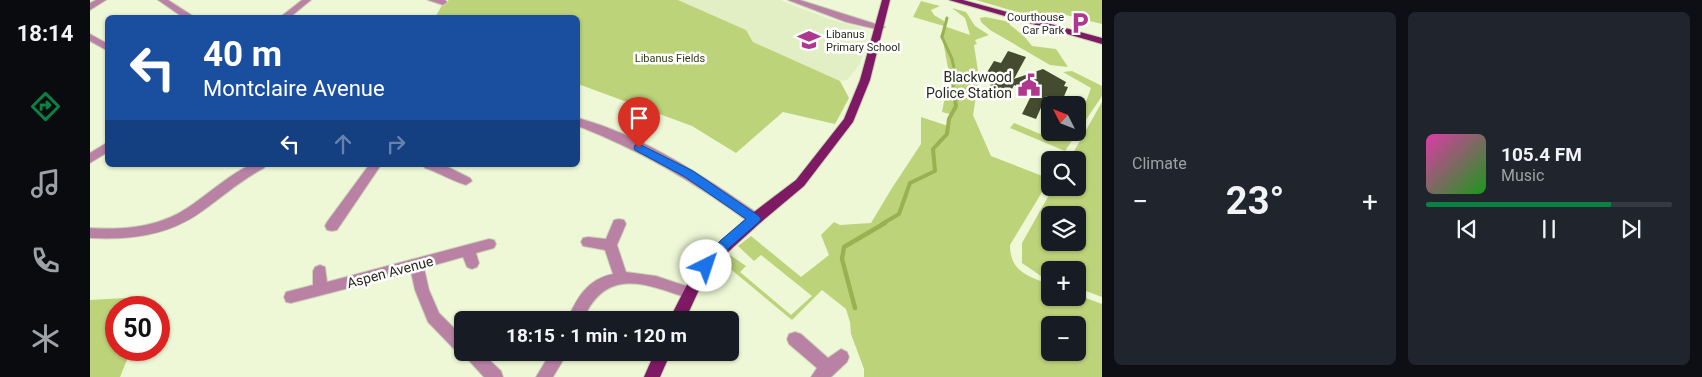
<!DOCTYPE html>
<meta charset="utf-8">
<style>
:root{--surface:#171b24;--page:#20242c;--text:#f1f3f6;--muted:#9ea1a6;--line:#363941;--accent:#0b8043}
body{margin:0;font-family:Roboto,sans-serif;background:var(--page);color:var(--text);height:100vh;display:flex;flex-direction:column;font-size:19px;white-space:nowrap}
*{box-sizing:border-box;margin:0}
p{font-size:16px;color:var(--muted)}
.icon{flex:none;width:28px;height:28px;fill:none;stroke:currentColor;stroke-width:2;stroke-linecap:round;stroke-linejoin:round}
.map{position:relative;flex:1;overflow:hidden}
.side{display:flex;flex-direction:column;gap:12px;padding:12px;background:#0d0f14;width:600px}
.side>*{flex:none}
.hud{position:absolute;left:15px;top:15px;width:475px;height:152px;border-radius:8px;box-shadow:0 1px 4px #0004;background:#1a4fa0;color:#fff;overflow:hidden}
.needle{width:32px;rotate:312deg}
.fabs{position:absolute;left:951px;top:96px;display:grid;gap:10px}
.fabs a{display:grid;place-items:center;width:45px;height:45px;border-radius:8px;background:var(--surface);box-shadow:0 1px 4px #0004;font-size:25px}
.speed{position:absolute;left:15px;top:296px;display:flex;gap:10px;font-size:25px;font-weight:700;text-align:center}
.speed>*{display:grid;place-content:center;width:65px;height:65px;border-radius:50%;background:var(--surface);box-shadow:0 1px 4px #0004;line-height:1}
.speed .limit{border:8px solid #d22;background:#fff;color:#111}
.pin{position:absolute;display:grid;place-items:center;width:42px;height:42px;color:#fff;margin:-51px -21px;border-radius:50% 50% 50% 0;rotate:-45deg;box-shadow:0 0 5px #0007}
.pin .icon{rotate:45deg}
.me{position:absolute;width:55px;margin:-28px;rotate:41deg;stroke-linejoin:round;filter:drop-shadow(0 0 4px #0008)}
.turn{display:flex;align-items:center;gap:18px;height:105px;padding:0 15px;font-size:22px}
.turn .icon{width:65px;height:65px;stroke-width:2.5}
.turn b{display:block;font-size:35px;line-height:42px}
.lanes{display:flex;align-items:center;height:48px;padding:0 15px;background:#0003;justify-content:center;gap:25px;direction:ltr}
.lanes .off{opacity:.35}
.big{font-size:38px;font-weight:700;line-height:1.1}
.side .widget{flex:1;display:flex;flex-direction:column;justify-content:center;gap:8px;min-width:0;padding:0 18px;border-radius:8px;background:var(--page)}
.song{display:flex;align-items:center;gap:15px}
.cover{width:60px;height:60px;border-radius:8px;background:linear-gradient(135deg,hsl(320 70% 55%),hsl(120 70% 35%))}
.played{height:5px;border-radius:2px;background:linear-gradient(90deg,var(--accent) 75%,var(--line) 75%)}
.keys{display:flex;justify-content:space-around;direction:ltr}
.heat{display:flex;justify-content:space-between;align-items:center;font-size:28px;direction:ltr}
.side .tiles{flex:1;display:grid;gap:12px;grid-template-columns:repeat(2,1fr)}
.trip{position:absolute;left:364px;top:311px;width:285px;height:50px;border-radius:8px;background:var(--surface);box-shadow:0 1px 4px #0004;font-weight:700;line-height:50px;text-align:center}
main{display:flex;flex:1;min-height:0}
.tab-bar{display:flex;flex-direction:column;width:90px;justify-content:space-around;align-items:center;background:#090b0e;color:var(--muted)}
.tab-bar .icon{width:35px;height:35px}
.tab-bar .on{color:var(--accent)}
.tab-bar b{font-size:22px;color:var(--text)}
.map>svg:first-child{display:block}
.built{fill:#e2efc5}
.green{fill:#bcd37a;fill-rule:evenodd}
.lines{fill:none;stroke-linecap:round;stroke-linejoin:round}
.stream-far2{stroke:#9ab152;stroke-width:3}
.stream-far1{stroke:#9ab152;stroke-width:4}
.stream{stroke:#9ab152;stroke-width:4.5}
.building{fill:#444b2f}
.minor-casing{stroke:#cad3b5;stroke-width:2}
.major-casing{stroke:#cad3b5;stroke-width:2}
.minor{fill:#b982a5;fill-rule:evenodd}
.major{fill:#7e1964;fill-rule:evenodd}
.route{fill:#1a73e8;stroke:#114b97}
.labels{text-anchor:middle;stroke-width:5;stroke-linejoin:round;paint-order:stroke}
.far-poi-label{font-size:11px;fill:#272a1e;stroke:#fff;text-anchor:end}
.far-park-label{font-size:11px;fill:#343d15;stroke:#fff}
.poi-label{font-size:14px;fill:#272a1e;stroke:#fff;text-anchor:end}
.street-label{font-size:14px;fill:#272a1e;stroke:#fff}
</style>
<main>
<nav class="tab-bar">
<b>18:14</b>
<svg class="icon on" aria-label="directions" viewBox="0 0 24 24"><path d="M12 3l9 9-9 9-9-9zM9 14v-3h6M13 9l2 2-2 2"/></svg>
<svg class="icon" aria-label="music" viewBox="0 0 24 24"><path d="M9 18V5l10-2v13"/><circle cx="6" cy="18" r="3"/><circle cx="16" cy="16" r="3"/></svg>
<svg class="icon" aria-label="phone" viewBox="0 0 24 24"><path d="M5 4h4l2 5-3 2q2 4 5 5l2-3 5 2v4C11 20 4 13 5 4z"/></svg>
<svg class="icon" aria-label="climate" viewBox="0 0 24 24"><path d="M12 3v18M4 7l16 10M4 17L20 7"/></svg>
</nav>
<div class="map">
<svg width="1012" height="377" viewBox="0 0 1012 377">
<rect width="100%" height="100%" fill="#eef8d6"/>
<!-- built -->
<polygon class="built" points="588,0 690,0 739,19 771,28 777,31 778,36 770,64 757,80 750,81 663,42 656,30"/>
<!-- green -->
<g class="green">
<polygon points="359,0 588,0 656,30 663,42 750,81 759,98 745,124 693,112 646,153 602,126 488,84 488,18 345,18 352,5"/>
<polygon points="886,0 1012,0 1012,24 968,13 968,18 962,22"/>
<path d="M831 1 850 6 841 10 844 15 854 21V26L880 35 875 18 862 8 876 12 885 26 899 35 885 40 887 44 884 45 889 78 883 115 901 156 960 179 920 245C920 272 938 276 960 285V298H988V295L1012 304V377H774V369L761 334 760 322 756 309 732 290 702 320 632 262 640 255 656 266 650 272 701 315 722 296 671 255 664 261 648 246 661 236 711 277 739 255 731 235 744 222 750 225 781 223 802 188 831 144V117L858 126 860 114 852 112 855 97 864 100 853 41 850 37 854 26 823 17ZM960 325H988V352H960Z"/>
<polygon points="895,17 920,22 920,25 934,36 942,46 966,49 978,67 960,65 900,30 891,22 890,18"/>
<path d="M982 71 1012 86V96L975 151 920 128 924 123C942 130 962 142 982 139L984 133 988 132V124L1001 88 973 72Z"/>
<path d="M1012 102V297L988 288V270H960V279L951 276 932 263V243L963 188H988V160H979ZM960 215H988V242H960Z"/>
<polygon points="53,297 62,301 59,307 26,308 26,350 41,350 30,377 0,377 0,300"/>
</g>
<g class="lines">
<!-- stream-far2 -->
<polyline class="stream-far2" points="857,18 852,37 862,59 866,77 863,87 865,100"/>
<!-- stream-far1 -->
<polyline class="stream-far1" points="792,224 809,214 820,183 845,171 843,149 857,134 859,119 866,106 865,99"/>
<!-- stream -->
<polyline class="stream" points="765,308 752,259 754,247 795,223"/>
</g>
<!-- building -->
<polygon class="building" points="918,51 936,57 924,79 953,69 976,82 974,86 978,87 972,101 956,96 946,119 932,114 943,92 924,85 918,97 898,89 905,77 896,74 904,61 911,63"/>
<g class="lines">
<defs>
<g id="minor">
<polygon points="6,0 16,0 0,10 0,3"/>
<polygon points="68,0 78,0 106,18 94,18"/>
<polygon points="212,0 221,0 199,18 189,18"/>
<polygon points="338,0 355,0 357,2 353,5"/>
<polygon points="698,0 710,0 795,27 790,30 756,22"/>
<polygon points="0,34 18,44 18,51 0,41"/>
<path d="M488 118C554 136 615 177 670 215L672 219 670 223H660C606 183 550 150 488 126Z"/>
<polygon points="18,142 18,152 0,163 0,153"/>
<path d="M160 165H176L174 168C151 180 132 197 111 212 78 236 39 240 0 238V228C37 230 72 227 103 204 122 191 139 175 160 165Z"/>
<polygon points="279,165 291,165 247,230 242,231 237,230 235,226 237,222"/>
<path d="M333 165H354L380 178 382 181 376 185C362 181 350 173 335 168Z"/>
<path d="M529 219 534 220 536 224 527 245 536 272 566 276 605 289 607 293 605 297 600 299C556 284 516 266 493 320H477C487 298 497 279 523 274L515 250 493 246 491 242 493 238 498 237 516 239 524 220Z"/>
<polygon points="399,239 404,240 406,244 404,248 386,253 389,263 387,267 382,269 377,267 373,257 334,268 339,290 349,313 372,336 372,352 391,352 411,371 413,377 394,377 372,353 366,351 338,322 325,290 321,272 201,303 196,302 194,297 196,292 223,285 223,271 225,267 230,265 235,267 237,282"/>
<polygon points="705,332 711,334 738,358 751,349 757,352 759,357 757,362 741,377 721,377 727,368 699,344 697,339 699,334"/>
<polygon points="461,352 478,352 463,377 446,377"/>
</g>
<g id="major">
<polygon points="792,0 800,0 780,80 763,122 714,186 670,223 627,262 614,279 595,320 579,320 604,271 617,254 660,215 706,180 754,119 770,80"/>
<polygon points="859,0 873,0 1012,38 1012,44"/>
<polygon points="565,352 581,352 570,377 554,377"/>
</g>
</defs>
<!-- minor casing -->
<use href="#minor" class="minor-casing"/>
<!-- major casing -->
<use href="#major" class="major-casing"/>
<!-- minor -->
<use href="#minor" class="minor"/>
<!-- major -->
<use href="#major" class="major"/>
</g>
<!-- route -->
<polygon class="route" points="549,144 603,171 669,216 671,219 669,222 640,247 620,270 616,272 611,270 609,266 611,263 631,240 656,219 595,177 545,150 544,148 545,145"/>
<!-- icons -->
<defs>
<symbol id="parking-bare" viewBox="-9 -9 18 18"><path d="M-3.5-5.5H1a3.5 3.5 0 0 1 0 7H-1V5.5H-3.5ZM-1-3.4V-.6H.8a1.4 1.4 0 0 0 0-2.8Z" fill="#af378e" stroke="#fff" stroke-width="2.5" paint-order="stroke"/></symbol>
<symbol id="school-bare" viewBox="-9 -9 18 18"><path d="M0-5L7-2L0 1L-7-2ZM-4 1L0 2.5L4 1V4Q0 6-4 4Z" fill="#af378e" stroke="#fff" stroke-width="2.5" paint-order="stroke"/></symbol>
<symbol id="civic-bare" viewBox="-9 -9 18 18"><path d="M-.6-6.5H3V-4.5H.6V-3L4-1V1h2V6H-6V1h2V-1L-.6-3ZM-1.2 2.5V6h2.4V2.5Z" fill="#af378e" stroke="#fff" stroke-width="2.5" paint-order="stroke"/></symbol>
</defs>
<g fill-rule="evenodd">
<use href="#parking-bare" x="974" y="7" width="32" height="32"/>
<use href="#school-bare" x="703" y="24" width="32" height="32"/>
<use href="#civic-bare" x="923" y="69" width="32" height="32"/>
</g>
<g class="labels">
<!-- far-poi labels -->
<g class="far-poi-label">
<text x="974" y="21">Courthouse<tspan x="974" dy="13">Car Park</tspan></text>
<text x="736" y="38" text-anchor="start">Libanus<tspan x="736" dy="13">Primary School</tspan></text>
</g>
<!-- far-park labels -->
<g class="far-park-label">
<text x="580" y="62">Libanus Fields</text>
</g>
<!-- poi labels -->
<g class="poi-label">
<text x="922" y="82">Blackwood<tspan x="922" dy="16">Police Station</tspan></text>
</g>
<!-- street labels -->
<g class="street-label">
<text transform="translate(300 272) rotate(-15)" y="5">Aspen Avenue</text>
</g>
</g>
</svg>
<div class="fabs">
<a><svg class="needle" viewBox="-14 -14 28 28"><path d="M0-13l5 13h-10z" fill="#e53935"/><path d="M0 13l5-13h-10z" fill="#9ea1a6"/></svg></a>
<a><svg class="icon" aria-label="search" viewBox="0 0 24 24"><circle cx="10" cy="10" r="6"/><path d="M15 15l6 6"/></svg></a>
<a><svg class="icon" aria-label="layers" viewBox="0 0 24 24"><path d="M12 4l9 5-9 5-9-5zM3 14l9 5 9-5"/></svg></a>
<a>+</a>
<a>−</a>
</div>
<div class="speed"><div class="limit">50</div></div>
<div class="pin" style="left:549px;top:148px;background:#d93025"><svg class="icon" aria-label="arrive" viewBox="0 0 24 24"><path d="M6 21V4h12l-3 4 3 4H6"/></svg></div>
<svg class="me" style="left:616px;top:266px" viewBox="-20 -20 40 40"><circle r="19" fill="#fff"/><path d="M0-13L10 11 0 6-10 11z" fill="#1a73e8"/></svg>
<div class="trip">18:15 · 1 min · 120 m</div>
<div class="hud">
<div class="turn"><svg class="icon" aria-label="left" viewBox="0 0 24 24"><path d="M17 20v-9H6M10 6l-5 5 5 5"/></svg><div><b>40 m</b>Montclaire Avenue</div></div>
<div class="lanes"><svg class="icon" aria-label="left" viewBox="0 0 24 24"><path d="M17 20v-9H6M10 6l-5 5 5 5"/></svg><svg class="icon off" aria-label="ahead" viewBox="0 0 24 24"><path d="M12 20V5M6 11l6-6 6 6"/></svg><svg class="icon off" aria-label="right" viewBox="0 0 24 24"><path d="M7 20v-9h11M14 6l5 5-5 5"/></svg></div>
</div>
</div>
<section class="side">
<div class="tiles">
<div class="widget"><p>Climate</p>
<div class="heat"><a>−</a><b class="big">23°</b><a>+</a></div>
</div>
<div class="widget">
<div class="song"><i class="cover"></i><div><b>105.4 FM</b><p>Music</p></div></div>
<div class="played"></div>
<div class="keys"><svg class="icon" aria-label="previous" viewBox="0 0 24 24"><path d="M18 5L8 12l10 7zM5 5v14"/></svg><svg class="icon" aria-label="pause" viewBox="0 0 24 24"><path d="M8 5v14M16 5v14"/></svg><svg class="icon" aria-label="next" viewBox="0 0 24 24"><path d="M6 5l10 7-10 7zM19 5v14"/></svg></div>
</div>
</div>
</section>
</main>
